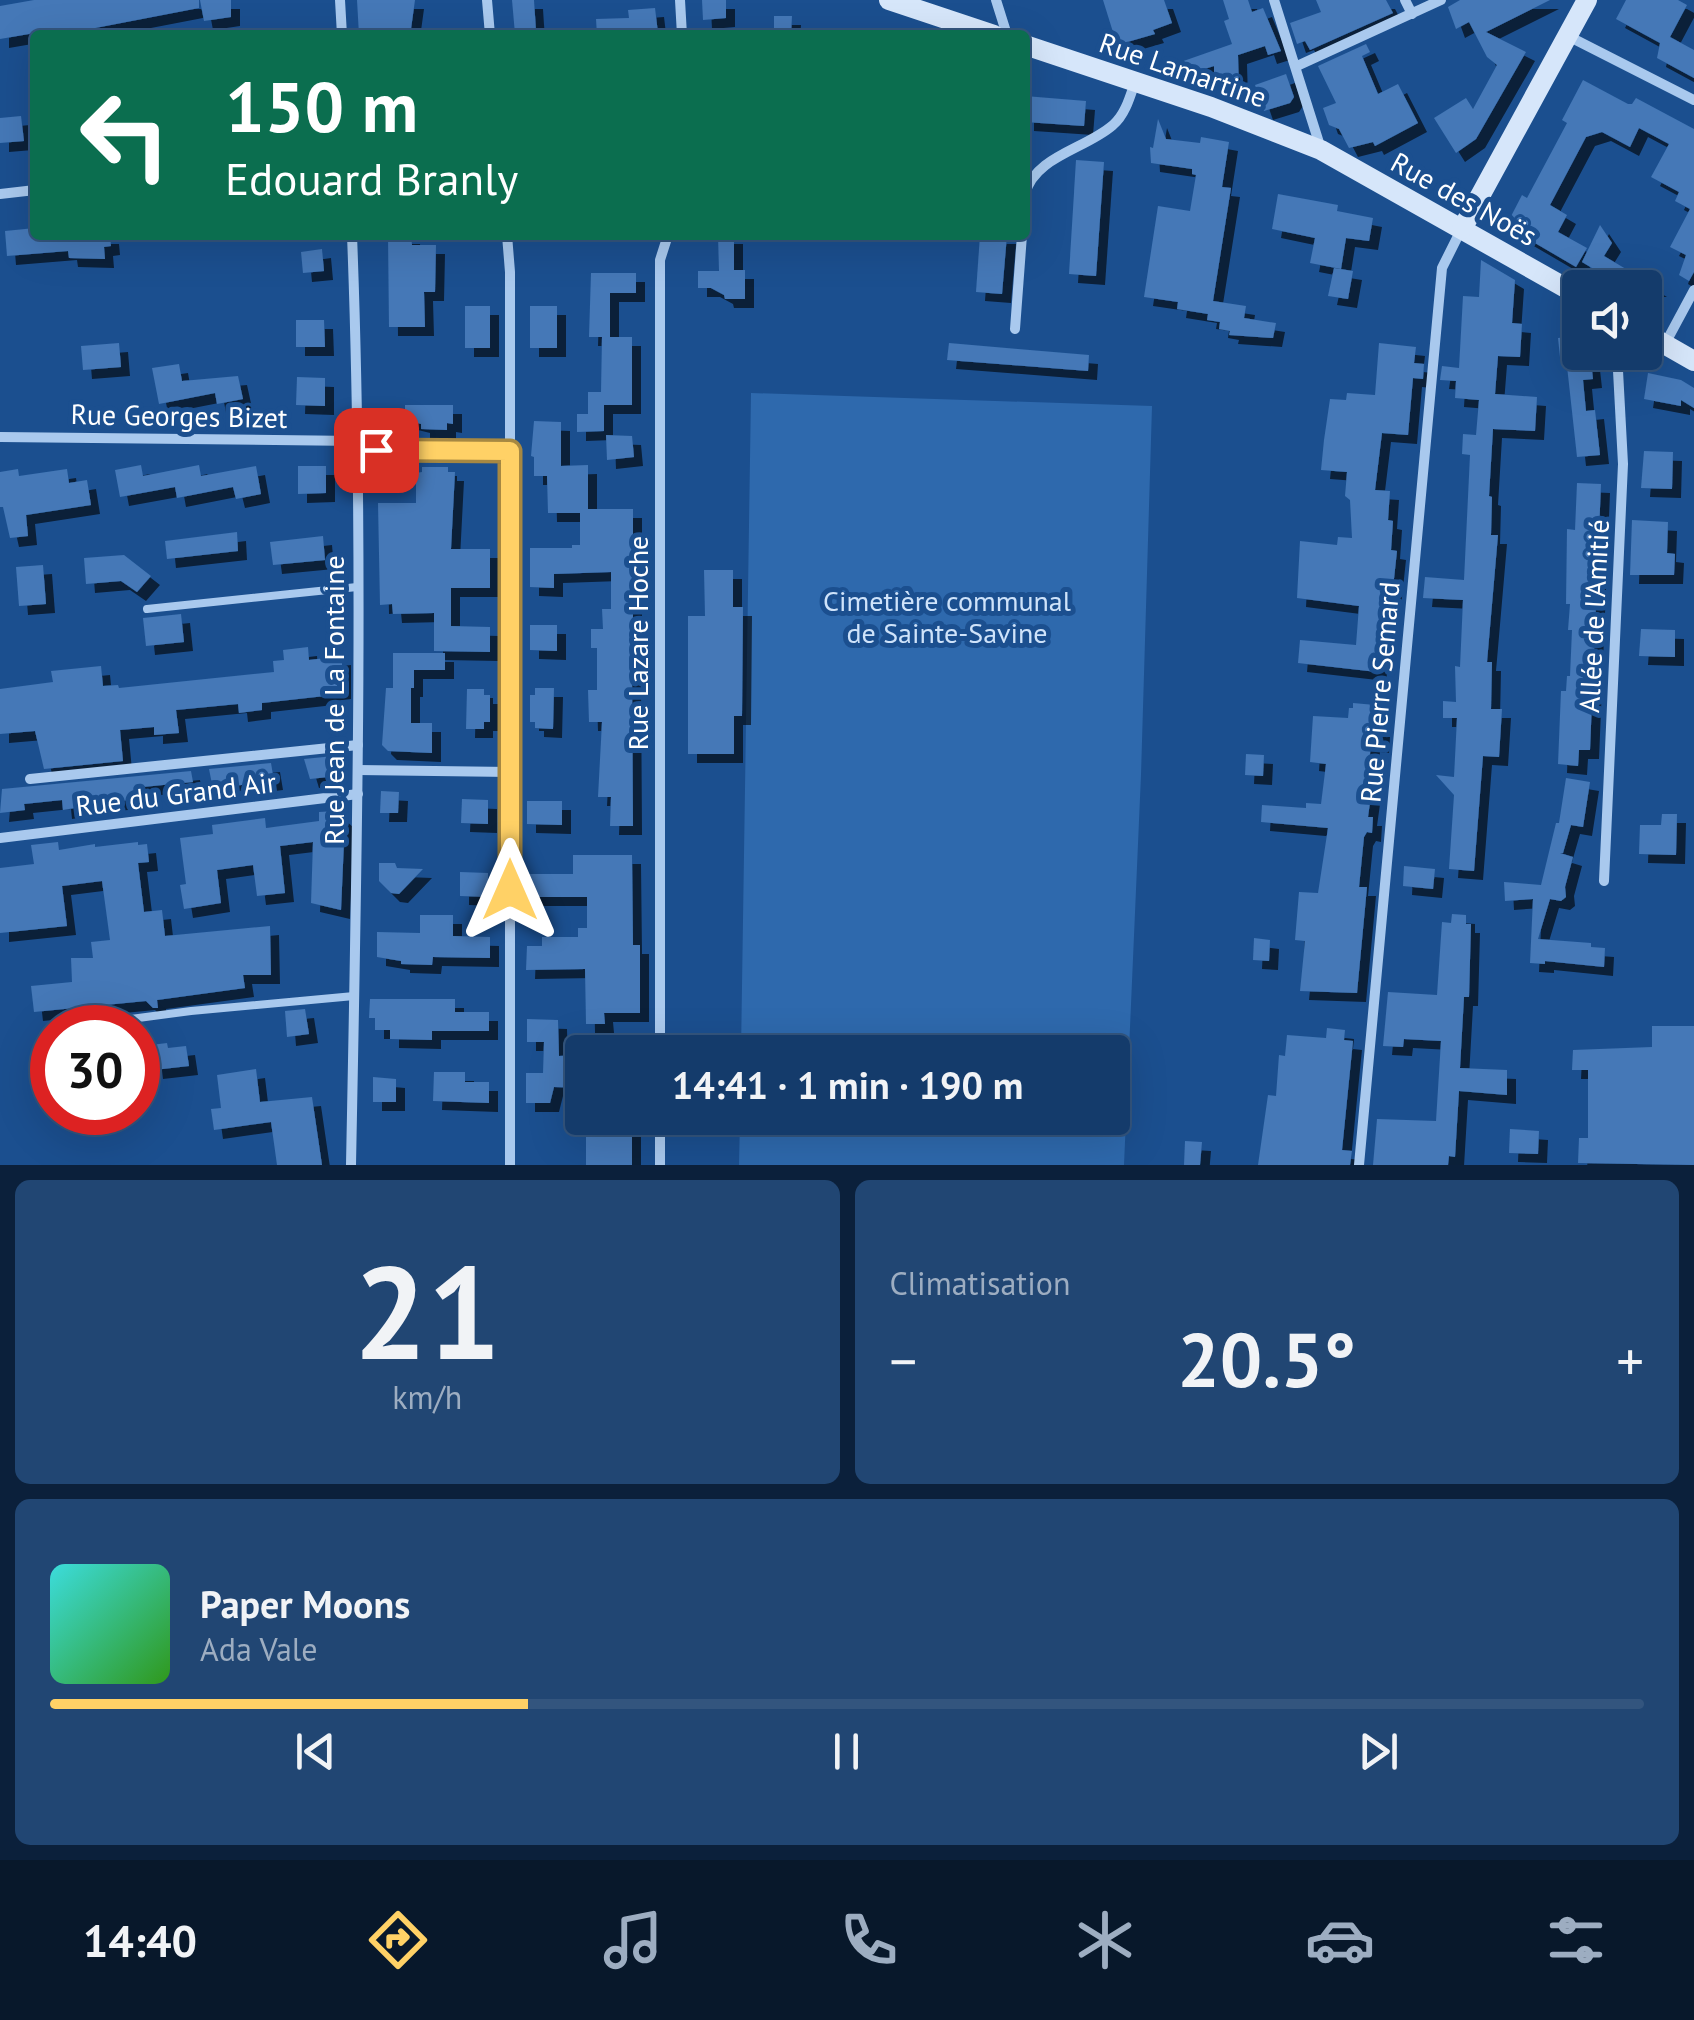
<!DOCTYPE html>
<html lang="fr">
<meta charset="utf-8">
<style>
:root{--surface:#143b6b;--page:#214673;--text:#f1f3f6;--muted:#9dadc1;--line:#33557e;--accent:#ffd166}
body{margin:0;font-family:"PT Sans",sans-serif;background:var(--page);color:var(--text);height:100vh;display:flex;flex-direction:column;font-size:38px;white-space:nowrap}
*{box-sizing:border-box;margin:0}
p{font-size:32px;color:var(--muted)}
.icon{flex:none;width:55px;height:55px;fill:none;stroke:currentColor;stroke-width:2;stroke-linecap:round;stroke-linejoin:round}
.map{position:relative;height:1165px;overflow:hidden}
.side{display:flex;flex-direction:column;gap:15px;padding:15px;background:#0b203b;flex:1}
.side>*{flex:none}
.banner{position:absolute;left:30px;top:30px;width:1000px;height:210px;border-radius:10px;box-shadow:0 10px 40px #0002,0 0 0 2px var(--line);background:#0b6e4f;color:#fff;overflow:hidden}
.controls{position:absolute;left:1562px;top:270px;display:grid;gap:20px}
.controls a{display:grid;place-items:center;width:100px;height:100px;border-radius:10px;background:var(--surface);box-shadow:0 10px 40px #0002,0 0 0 2px var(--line);font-size:50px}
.speed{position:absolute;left:30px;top:1005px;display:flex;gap:20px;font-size:50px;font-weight:700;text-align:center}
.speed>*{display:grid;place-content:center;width:130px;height:130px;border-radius:50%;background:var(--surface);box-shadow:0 10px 40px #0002,0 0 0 2px var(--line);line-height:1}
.speed .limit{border:15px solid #d22;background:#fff;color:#111}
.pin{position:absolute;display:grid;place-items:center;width:85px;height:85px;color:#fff;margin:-42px;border-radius:20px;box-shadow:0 5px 15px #0006}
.me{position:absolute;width:110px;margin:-55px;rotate:0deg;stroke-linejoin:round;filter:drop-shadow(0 0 8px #0008)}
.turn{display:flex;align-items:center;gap:35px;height:210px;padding:0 30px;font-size:45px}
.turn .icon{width:130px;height:130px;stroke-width:2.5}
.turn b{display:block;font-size:70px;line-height:85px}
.big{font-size:75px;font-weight:800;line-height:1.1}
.side .tile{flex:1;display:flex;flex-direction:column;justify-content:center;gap:15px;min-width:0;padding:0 35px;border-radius:15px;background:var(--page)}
.side .dial{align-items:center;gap:0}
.dial b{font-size:130px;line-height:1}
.song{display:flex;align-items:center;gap:30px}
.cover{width:120px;height:120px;border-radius:15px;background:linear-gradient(135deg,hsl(180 70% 55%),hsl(110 70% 35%))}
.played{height:10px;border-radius:5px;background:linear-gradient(90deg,var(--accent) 30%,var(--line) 30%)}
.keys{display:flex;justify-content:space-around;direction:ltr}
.heat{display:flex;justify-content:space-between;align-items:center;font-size:55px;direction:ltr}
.side .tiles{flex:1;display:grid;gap:15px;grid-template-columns:1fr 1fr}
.tile:last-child{grid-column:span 2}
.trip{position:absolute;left:565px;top:1035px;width:565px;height:100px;border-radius:10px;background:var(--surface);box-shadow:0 10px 40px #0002,0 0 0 2px var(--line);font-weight:800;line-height:100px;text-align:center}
.dock{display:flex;height:160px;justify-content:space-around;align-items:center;background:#08182b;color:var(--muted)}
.dock .icon{width:70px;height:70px}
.dock .active{color:var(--accent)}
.dock b{font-size:45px;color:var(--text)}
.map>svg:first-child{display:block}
.green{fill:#2e69ad}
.building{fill:#4478b7;filter:url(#shadow)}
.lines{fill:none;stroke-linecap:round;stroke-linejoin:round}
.lane{stroke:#a9c9ee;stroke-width:8}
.street{stroke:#a9c9ee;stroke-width:10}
.secondary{stroke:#d6e6fa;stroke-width:20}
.route-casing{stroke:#a68842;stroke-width:25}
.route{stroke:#ffd166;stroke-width:18}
.labels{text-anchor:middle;stroke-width:10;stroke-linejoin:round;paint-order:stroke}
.street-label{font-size:28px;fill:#fff;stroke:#1b4f8f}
.park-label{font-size:28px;fill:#cfe3fa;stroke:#1b4f8f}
</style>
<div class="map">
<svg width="1694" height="1165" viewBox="0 0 1694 1165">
<defs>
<filter id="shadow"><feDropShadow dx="9" dy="9" stdDeviation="0" flood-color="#0009"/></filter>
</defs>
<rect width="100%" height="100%" fill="#1b4f8f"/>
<!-- green -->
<polygon class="green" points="751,393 1152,406 1141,775 1124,1165 739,1165 740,1118 1112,1118 1112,1052 741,1052"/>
<!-- building -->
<g class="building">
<polygon points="34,0 199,0 199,8 59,35 29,34 0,39 0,6"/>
<polygon points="200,0 231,0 231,17 204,21"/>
<polygon points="357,0 415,0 411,29 406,28 405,35 359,35"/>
<polygon points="512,0 534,0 536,31 515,34"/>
<polygon points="702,0 726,0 726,18 703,20"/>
<polygon points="1103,0 1164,0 1172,23 1153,30 1155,34 1117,45"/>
<polygon points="1223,0 1248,0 1252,12 1263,8 1281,51 1268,55 1265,46 1238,55 1239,90 1214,90 1214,66 1179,77 1175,64 1232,44 1224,21 1229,19"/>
<polygon points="1316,0 1386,0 1393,13 1310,50 1305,41 1297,44 1290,23 1321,12"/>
<polygon points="1460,0 1550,0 1486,32 1526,52 1476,139 1456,153 1434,118 1466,98 1473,109 1497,65 1487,57 1469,22 1456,29 1448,7"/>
<polygon points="1626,0 1678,0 1687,5 1670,37 1694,50 1694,78 1657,58 1660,43 1616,19"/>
<polygon points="655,8 658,33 597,35 596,19 629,18 628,10"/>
<polygon points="774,16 792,16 791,35 774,35"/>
<polygon points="1366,44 1370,52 1362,56 1378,94 1398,84 1418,123 1375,146 1373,142 1349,148 1339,129 1329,125 1323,108 1336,103 1318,66"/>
<polygon points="1286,74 1294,97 1290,103 1264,111 1255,85"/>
<polygon points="1583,80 1628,104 1632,104 1636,98 1694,129 1694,272 1689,281 1679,275 1686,255 1670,247 1690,209 1675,201 1679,192 1651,177 1669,144 1639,128 1630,147 1602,132 1586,137 1550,205 1567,215 1558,232 1587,248 1576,267 1506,226 1522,195 1527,198 1567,123 1562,120"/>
<polygon points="1025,96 1086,101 1084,126 1025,122"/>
<polygon points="21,116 24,141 0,143 0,118"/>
<polygon points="1158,119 1166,139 1200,143 1201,137 1229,142 1222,187 1231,188 1213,301 1246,306 1244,318 1276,323 1273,338 1229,335 1230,331 1219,329 1220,322 1207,320 1208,314 1177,309 1178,302 1144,297 1158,206 1190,211 1196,175 1192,174 1192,169 1151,163 1150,147 1153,148"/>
<polygon points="1076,160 1104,162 1096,276 1069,274"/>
<polygon points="1278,194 1338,205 1337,211 1373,218 1369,241 1346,238 1341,269 1310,263 1315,238 1272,229"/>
<polygon points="1600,225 1612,243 1604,256 1658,288 1607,288 1612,280 1582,262"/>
<polygon points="35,228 35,235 110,235 111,246 104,247 105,259 69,258 68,251 7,256 5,231"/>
<polygon points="388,235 411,235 412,245 436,245 435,292 424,292 425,327 389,327"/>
<polygon points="718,235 734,235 734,270 745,270 745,299 725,299 724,295 711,288 698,288 698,271 719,271"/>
<polygon points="980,235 1007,235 1002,294 976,292"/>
<polygon points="322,249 324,271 303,273 301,252"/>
<polygon points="1481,260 1515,280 1512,323 1522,324 1520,357 1498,356 1495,394 1537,397 1535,431 1493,429 1489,496 1492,497 1491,535 1498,535 1487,662 1492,662 1491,709 1502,709 1499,757 1483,756 1474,871 1449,869 1454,795 1436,775 1454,777 1457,718 1443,718 1443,701 1456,702 1455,666 1460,667 1463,600 1423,598 1425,577 1464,580 1470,455 1462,454 1463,434 1476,435 1479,400 1455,398 1456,381 1440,380 1442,366 1459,368 1463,296 1479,297"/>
<polygon points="1334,268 1353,271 1348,299 1328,296"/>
<polygon points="591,273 636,273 636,293 610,293 610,337 632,337 632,405 604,405 604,431 577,432 577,414 588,414 588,392 601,392 602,337 607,337 589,337"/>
<rect x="465" y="306" width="25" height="42"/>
<rect x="530" y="306" width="27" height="42"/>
<polygon points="296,320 324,320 325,347 296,347"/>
<polygon points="1580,336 1580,352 1590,352 1593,379 1583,380 1586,411 1595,410 1600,455 1577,457 1566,357 1560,357 1558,338"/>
<polygon points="119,343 121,367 83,370 81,346"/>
<polygon points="949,343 1089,355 1088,371 947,360"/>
<polygon points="1379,343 1416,347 1414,363 1424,364 1423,379 1413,378 1408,435 1382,433 1375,490 1390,491 1388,520 1393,521 1391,550 1397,551 1390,616 1385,616 1377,672 1298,663 1300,640 1356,645 1359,606 1297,598 1300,541 1337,545 1338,537 1352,538 1350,500 1345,496 1347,472 1321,470 1324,440 1330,399 1346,400 1347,393 1375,395"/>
<polygon points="179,364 182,381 238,376 243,399 217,404 215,393 159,404 152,368"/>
<polygon points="1648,373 1681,380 1694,388 1694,408 1681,400 1681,406 1644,399"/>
<polygon points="297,377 325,378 325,406 296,405"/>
<polygon points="405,405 453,405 453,424 447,423 447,430 421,429 421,424 405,420"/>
<polygon points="534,421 561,422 561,466 588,465 588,509 633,509 633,650 642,650 642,667 632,667 633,826 610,826 611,797 598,797 602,722 589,722 588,690 597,690 597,648 591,648 591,629 603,629 602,609 611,609 611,572 554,574 554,588 530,587 530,548 572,548 572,545 580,545 580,513 548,513 547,476 534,476 534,457 531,456"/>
<polygon points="606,435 632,436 634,457 607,460"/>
<polygon points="1644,451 1673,452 1672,489 1641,488"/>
<polygon points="141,465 143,476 199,465 201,476 256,466 261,494 236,499 233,487 177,498 175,487 120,497 115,470"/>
<polygon points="298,466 326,466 326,493 298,494"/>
<polygon points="422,467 448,467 448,472 455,472 451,549 490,549 490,588 451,588 451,626 490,627 490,652 434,651 434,613 393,614 392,604 380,605 378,503 416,503 416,473 422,472"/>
<polygon points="18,469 19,476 67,469 69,483 87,480 91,505 26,515 28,536 10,538 3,507 0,507 0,472"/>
<polygon points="1577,483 1601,484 1590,750 1579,750 1578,766 1558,764 1561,691 1566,691 1567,676 1570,676 1572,630 1568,630 1570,604 1566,604 1567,529 1575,530"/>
<polygon points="1632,520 1668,522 1667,553 1675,554 1674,575 1630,575"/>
<polygon points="237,532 238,551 167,559 165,541"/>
<polygon points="323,536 325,560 273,565 270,542"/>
<polygon points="124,555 151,576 137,592 121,581 86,584 84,558"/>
<polygon points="43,565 46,604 19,606 16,567"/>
<polygon points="704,570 733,570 733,607 743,607 742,716 734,716 734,754 688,754 688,616 705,616"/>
<polygon points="181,614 184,642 146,646 143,618"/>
<polygon points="530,625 557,625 557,651 530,650"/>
<polygon points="1641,629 1675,630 1675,657 1639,656"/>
<polygon points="308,647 309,660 342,656 342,690 325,692 325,696 262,703 262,710 239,713 238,704 176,710 179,733 154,735 154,727 120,730 123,761 44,769 35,731 0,734 0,689 53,682 51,671 101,666 103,686 118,685 119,688 274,672 273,661 284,660 283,650"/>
<polygon points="393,653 445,653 445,670 414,670 414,688 411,688 411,723 432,723 432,753 388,751 382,745 386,688 393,688"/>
<polygon points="535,688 554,688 553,729 535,728 535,722 530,722 530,695 535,695"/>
<polygon points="467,689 484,689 484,695 490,695 490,722 484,722 484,729 466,729"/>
<polygon points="1353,703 1375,705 1373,728 1381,728 1380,744 1371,743 1367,788 1372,788 1368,817 1373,817 1372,833 1367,832 1364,837 1359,887 1367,887 1357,993 1300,991 1305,941 1295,940 1299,892 1318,893 1328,828 1261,822 1262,805 1306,808 1306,803 1321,804 1326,764 1310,762 1313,716 1348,718 1349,708 1353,708"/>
<polygon points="1246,754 1264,755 1263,776 1245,775"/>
<polygon points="334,756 337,776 310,779 304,759"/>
<polygon points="271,763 274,781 233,786 233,782 212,784 209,769"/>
<polygon points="191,771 193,782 143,787 145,799 81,804 81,807 63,810 62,800 24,804 25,810 0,813 2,789"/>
<polygon points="1566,778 1590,782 1583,827 1571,825 1563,853 1560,853 1573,857 1565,887 1566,897 1561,901 1550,899 1538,939 1591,943 1591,947 1605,948 1604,967 1545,961 1545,964 1530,963 1533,899 1505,901 1504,882 1541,885 1556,823 1559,823"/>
<polygon points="381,791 399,792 398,813 380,813"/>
<polygon points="462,799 488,800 488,824 461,823"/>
<polygon points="527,801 562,801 562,825 527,824"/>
<polygon points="336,811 345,819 341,910 311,903 313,842 280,846 285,893 257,896 253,865 217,870 221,903 184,909 180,885 186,884 180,838 213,834 212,825 265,818 266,828 319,821 319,812"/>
<polygon points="1662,814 1677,814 1676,855 1639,854 1640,825 1661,825"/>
<polygon points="58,842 59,850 95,844 95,847 138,842 138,845 147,844 149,862 138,863 144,912 162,910 165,936 270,926 271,975 243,975 245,988 157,1000 158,1008 153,1008 146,1001 34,1012 31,986 72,982 71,958 93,958 91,942 110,940 102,881 62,886 67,926 0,933 0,868 34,864 31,845"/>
<polygon points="573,855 632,855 633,945 640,945 640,1013 604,1013 605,1024 586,1024 585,969 526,970 527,946 542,946 542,937 578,937 578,928 587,928 587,897 528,897 528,874 573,874"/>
<polygon points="379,863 395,863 397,868 423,869 399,894 391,893 379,881"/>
<polygon points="1404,866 1435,869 1433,889 1403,886"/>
<polygon points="460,872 488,873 488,897 460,896"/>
<polygon points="1452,914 1466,915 1466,924 1471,924 1469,997 1464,997 1460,1068 1507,1070 1507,1095 1459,1091 1455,1157 1449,1156 1448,1165 1373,1165 1377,1119 1436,1121 1441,1041 1404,1039 1403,1047 1383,1046 1388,992 1437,995 1442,922 1451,923"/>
<polygon points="420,915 453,915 453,936 490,937 490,958 433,957 432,965 401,964 401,961 377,957 377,932 420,933"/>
<polygon points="1254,938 1270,940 1269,961 1253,960"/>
<polygon points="370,999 455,999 455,1012 489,1012 489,1031 432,1031 432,1040 390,1039 390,1030 375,1030 375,1018 369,1018"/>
<polygon points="305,1009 309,1034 287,1037 285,1011"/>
<polygon points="527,1019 558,1020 559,1056 582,1055 582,1088 554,1087 550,1103 526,1103 526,1073 543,1073 544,1042 527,1042"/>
<polygon points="1652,1026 1694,1026 1694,1165 1578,1163 1579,1138 1588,1138 1588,1070 1572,1070 1573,1050 1652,1047"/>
<polygon points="1327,1028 1345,1030 1344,1040 1353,1041 1342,1150 1352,1151 1350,1165 1258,1165 1268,1095 1276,1096 1279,1055 1285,1056 1287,1035 1326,1038"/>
<polygon points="167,1043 168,1048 186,1046 189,1066 154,1070 151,1045"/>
<polygon points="256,1069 260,1102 312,1097 322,1165 277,1165 271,1122 214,1130 211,1109 221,1108 217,1075"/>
<polygon points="434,1072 465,1072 465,1082 489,1082 489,1103 433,1101"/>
<polygon points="373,1077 396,1079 396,1102 373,1102"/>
<rect x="586" y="1118" width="46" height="47"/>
<polygon points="1510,1129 1539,1131 1538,1154 1509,1153"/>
<polygon points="1185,1141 1202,1142 1200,1165 1184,1165"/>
</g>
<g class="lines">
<!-- lane -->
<g class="lane">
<polyline points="147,609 357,587"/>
<polyline points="93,1024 191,1011 354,996"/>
</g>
<!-- street -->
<g class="street">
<polyline points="340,0 342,35"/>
<polyline points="487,0 490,35"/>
<polyline points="680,0 682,35"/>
<polyline points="996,0 1007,35"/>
<polyline points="1274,0 1321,149"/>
<polyline points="1405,0 1412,14"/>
<polyline points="1568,36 1694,100"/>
<polyline points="1297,66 1441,0"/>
<polyline points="0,194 35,190"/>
<path d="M1025 194C1035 156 1086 149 1113 125 1125 115 1130 97 1135 82"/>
<polyline points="507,235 510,272 510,1165"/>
<polyline points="1015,329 1022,235"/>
<polyline points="1665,344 1694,290"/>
<polyline points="0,437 357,441"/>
<polyline points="357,451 510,451"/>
<polyline points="358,770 510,772"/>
<polyline points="30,779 358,745"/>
<polyline points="0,838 358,794"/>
<polyline points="1604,881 1623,464 1617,352"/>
<polyline points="660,1052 660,260 668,235"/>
<polyline points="660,1118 660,1165"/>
<path d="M351 1165C357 855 364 545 352 235"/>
<polyline points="1359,1165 1442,268 1461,230"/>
</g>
<!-- secondary -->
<g class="secondary">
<polyline points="889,0 994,35"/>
<polyline points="1025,45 1211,107 1321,150 1580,296"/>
<polyline points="1462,229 1587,0"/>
<polyline points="1645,333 1694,361"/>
</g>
</g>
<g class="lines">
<defs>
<polyline id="route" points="376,450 510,451 510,890"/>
</defs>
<!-- route casing -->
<use href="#route" class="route-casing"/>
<!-- route -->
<use href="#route" class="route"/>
</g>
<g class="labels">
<!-- street labels -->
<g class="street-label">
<text transform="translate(1183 70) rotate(19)" y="10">Rue Lamartine</text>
<text transform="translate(1464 199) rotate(29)" y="10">Rue des Noës</text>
<text transform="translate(179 416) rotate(1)" y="10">Rue Georges Bizet</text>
<text transform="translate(1594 616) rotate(-87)" y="10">Allée de l'Amitié</text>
<text transform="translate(638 643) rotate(-90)" y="10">Rue Lazare Hoche</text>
<text transform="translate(1380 692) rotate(-85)" y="10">Rue Pierre Semard</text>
<text transform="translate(334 700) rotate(-90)" y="10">Rue Jean de La Fontaine</text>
<text transform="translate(176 794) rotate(-7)" y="10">Rue du Grand Air</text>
</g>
<!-- park labels -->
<g class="park-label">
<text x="947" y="611">Cimetière communal<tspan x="947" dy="32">de Sainte-Savine</tspan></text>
</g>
</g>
</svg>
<div class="controls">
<a><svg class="icon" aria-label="sound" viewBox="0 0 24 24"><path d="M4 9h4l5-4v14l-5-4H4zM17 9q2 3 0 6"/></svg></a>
</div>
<div class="speed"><div class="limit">30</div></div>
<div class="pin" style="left:376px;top:450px;background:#d93025"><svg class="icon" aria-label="arrive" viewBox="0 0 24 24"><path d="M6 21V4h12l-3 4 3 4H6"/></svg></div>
<svg class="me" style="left:510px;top:890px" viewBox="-20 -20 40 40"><path d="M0-17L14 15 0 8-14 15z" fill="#ffd166" stroke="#fff" stroke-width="4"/></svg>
<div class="trip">14:41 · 1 min · 190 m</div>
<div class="banner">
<div class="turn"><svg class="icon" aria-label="left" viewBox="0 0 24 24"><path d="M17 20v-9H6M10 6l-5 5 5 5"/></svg><div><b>150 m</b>Edouard Branly</div></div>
</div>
</div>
<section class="side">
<div class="tiles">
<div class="tile dial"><b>21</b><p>km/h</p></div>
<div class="tile"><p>Climatisation</p>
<div class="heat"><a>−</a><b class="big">20.5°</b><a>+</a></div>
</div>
<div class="tile">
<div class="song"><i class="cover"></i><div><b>Paper Moons</b><p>Ada Vale</p></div></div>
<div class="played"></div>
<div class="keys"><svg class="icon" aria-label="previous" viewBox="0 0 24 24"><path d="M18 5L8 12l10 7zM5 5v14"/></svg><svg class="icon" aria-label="pause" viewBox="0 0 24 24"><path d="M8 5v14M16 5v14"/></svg><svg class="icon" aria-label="next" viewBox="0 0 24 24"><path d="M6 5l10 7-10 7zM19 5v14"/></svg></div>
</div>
</div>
</section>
<nav class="dock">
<b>14:40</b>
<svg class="icon active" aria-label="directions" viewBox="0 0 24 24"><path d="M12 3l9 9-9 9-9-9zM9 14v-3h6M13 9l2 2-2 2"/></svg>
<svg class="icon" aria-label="music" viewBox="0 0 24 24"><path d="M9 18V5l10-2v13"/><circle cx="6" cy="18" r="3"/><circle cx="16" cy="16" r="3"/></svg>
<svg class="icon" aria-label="phone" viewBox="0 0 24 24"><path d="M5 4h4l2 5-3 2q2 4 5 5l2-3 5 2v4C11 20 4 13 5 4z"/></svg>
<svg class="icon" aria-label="climate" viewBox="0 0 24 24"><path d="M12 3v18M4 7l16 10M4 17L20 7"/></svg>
<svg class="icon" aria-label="car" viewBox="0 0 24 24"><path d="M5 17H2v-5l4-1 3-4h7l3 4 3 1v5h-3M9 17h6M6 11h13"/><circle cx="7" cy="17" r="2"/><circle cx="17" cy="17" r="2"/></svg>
<svg class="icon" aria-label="filters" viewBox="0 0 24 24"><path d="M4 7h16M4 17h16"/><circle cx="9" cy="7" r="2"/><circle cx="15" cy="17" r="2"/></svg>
</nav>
